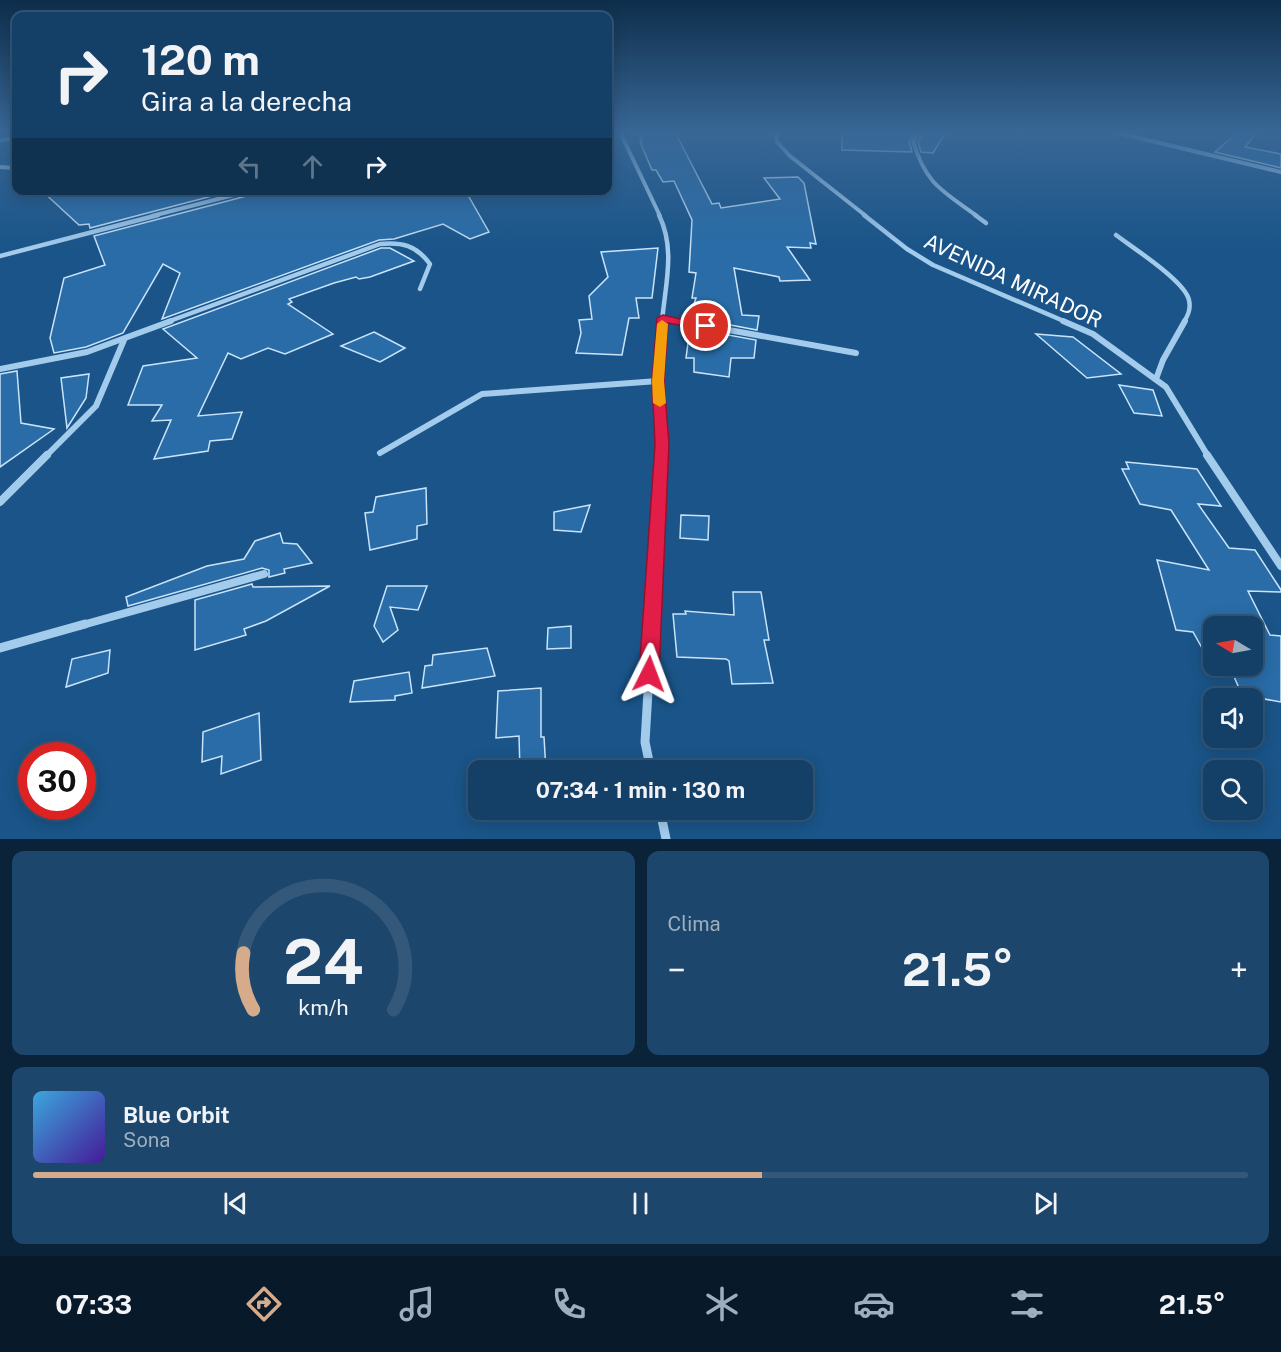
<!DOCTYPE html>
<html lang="es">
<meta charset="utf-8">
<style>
:root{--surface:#143f66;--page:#1d466c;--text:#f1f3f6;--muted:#9dafbf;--line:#33587a;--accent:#d6ab8b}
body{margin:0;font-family:"Public Sans",sans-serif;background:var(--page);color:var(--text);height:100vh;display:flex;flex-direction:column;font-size:22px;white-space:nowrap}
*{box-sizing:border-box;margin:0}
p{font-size:20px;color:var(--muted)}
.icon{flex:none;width:33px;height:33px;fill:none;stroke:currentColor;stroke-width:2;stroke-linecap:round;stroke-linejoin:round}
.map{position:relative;height:839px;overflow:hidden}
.drawer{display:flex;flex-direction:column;gap:12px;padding:12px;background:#0b2338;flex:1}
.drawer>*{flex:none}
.hud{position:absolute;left:12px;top:12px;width:600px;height:183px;border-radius:12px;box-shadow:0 3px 15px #0003,0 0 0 2px var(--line);background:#143f66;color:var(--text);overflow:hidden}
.needle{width:39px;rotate:280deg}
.controls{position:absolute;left:1203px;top:616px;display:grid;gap:12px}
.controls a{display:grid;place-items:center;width:60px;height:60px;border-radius:12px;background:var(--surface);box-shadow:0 3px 15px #0003,0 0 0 2px var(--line);font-size:30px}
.speed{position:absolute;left:18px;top:742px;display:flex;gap:12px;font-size:30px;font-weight:700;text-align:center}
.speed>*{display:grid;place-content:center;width:78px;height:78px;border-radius:50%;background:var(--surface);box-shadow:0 3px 15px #0003,0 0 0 2px var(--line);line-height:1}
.speed .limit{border:9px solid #d22;background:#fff;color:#111}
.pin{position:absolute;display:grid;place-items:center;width:51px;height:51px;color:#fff;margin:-26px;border:3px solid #fff;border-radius:50%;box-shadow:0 2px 6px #0007}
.me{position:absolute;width:66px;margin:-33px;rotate:3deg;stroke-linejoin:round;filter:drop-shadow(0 0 4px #0008)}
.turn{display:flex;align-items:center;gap:21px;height:126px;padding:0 30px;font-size:27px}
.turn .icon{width:78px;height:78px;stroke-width:2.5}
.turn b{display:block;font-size:42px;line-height:51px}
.lanes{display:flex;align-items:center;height:57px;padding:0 30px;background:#0003;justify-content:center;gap:30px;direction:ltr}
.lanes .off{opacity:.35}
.big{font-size:45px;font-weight:700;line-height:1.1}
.drawer .widget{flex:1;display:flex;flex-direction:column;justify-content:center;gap:9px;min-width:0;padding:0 21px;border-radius:12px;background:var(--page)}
.drawer .dial{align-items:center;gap:0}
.dial svg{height:156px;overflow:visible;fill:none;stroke:var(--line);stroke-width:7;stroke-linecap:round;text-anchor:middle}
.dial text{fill:var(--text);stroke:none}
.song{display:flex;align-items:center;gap:18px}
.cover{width:72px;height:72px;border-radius:9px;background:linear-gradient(135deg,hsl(200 70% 55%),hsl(260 70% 35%))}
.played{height:6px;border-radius:3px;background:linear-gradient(90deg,var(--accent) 60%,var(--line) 60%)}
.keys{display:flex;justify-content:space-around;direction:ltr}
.heat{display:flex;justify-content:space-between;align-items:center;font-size:33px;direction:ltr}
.drawer .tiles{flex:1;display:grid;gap:12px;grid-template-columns:1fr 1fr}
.widget:last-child{grid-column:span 2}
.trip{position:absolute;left:468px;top:760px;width:345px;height:60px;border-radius:12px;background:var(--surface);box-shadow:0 3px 15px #0003,0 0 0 2px var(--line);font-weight:700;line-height:60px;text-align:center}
.dock{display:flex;height:96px;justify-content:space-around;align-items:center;background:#081929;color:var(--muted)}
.dock .icon{width:42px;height:42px}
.dock .selected{color:var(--accent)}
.dock b{font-size:27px;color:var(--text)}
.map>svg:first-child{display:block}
.building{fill:#296ca7;stroke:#c9e3f9;stroke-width:1.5;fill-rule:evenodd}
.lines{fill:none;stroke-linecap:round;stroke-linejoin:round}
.street-far4{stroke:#a3cbec;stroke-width:4}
.street-far3{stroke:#a3cbec;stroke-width:4.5}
.street-far2{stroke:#a3cbec;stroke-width:6}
.street-far1{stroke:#a3cbec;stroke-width:8}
.street{stroke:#a3cbec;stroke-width:9}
.route{fill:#e11d48;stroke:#92132f;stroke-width:1.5}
.slow{fill:#f59e0b}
.labels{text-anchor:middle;stroke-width:6;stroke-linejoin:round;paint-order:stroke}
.street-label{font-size:21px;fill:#fff;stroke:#1a5488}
</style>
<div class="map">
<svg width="1281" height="839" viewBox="0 0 1281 839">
<rect width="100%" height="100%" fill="#1a5488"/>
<!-- building -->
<g class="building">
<polygon points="639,132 675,132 712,204 719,203 721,208 780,199 764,178 798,177 804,183 816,244 810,243 811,248 787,247 810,280 780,281 779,277 734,268 742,315 759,316 757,330 693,318 695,314 691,313 696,298 692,298 696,273 689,272 692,220 674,181 663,182 656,170 652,170 640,142 642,142"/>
<polygon points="842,132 916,132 909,141 912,152 842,150"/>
<polygon points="925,132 946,132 933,153 921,152 918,142"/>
<polygon points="1238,132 1257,132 1245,147 1281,154 1281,168 1215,152"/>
<polygon points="41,190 235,190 90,228 89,224 79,225"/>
<polygon points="257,190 465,190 489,232 470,239 443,224 394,239 379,240 162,319 180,273 163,264 123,333 86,347 54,353 50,338 64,278 105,265 94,236 254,194"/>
<polygon points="381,248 390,248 414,261 370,277 359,279 356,277 334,283 289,299 292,302 288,304 333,334 285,354 268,348 241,359 228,353 198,416 242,412 232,439 210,441 208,451 154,459 171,420 152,421 162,405 128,405 143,366 197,358 163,329"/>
<polygon points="658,248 652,298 636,298 639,318 629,318 622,355 576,353 581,333 579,320 592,319 589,296 608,277 601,252"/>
<polygon points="690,328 756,340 754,358 731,358 729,377 694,372 694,358 686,358"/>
<polygon points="374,332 405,348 380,362 341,346"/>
<polygon points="1036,334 1073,337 1121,374 1087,378"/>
<polygon points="17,371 21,423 54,429 0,467 0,374"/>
<polygon points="89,374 86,398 67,428 61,378"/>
<polygon points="1119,385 1153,390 1162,416 1134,413"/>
<path d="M1126 462 1197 469 1221 506 1198 504 1229 548 1255 550 1281 590V592L1248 591 1270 635 1281 636V702L1242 695 1232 672 1215 671 1193 632 1176 630 1157 560 1209 570 1171 510 1140 504 1122 469H1129ZM1214 627H1252V666H1214Z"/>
<polygon points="426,488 427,524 417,526 417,539 370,550 365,513 373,512 376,497"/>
<polygon points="590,505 581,532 554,530 554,512"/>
<polygon points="681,515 709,516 708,540 680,538"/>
<polygon points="280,533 283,543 297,544 312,563 284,569 285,573 269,577 269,570 262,568 128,606 126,597 207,566 244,559 255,541"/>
<polygon points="252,584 253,587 330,586 266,621 244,629 246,635 195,650 195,600"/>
<polygon points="387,586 427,586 418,610 390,607 398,630 383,642 374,626"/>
<polygon points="733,592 761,592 769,640 764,640 773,683 732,684 729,661 726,659 677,657 673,614 686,614 685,611 734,615"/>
<polygon points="571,626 571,648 547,649 548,628"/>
<polygon points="487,648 495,676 422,688 425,666 432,665 433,655"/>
<polygon points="110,650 108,673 66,687 72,659"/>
<polygon points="409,672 412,693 395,696 395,700 350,702 354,681"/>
<polygon points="541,688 541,737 544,737 546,771 520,771 519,736 496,738 498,691"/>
<polygon points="259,713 261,760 221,774 222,756 202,762 203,732"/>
</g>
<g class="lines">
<!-- street-far4 -->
<g class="street-far4">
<polyline points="620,132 660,216"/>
<polyline points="776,132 777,142 790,156 866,216"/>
<path d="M921 132 913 141C926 185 943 191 977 216"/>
<polyline points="1114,132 1281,172"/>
<polyline points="0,140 16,138"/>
<polyline points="0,167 16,168"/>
<polyline points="152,216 253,190"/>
</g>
<!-- street-far3 -->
<g class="street-far3">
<path d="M659 215C676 250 665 285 662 322"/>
<polyline points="864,215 907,249 933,265 1066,322"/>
<polyline points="975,215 986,223"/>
<path d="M1116 235C1133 248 1185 281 1189 300 1191 309 1188 315 1184 322"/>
<polyline points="0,256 158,215"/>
<polyline points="663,318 687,322"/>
<path d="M167 322 380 244C402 242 416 245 430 264L420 289"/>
</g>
<!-- street-far2 -->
<g class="street-far2">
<polyline points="679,321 856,353"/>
<polyline points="1063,321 1093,334 1166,387 1208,456"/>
<polyline points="0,369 87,352 171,321"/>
<polyline points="1156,379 1163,360 1185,321"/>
<polyline points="380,453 482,394 658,381"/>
<polyline points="46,456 96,406 124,340"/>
<polyline points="661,456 658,381 662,321"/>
</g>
<!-- street-far1 -->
<g class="street-far1">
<polyline points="1207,455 1281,566"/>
<polyline points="0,502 47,455"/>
<polyline points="79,626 264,574"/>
<polyline points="652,626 661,455"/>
</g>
<!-- street -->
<g class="street">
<polyline points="0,648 85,624"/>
<polyline points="651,771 645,742 652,624"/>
<polyline points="660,810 666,839"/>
</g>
</g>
<!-- sky -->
<linearGradient id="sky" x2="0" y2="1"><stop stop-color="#0e2e4b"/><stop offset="0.53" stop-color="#386796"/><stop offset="1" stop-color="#386796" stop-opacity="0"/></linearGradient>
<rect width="1281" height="249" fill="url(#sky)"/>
<!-- route -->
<polygon class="route" points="663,315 711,326 706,330 668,323 664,381 669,444 659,674 656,680 649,682 642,680 639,674 655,444 652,381 657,318"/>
<!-- slow -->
<polygon class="slow" points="662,320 668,324 664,381 666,403 660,407 653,403 652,381 657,324"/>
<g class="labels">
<!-- street labels -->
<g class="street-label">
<text transform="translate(1013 281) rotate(25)" y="7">AVENIDA MIRADOR</text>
</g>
</g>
</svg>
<div class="controls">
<a><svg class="needle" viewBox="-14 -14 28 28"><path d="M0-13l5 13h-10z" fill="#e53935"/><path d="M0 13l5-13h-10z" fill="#9dafbf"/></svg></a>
<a><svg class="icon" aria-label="sound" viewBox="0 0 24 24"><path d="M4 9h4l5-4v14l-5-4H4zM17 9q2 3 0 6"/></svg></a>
<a><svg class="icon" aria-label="search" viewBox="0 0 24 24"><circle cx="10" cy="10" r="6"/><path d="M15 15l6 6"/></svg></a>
</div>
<div class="speed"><div class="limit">30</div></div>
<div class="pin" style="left:706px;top:326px;background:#d93025"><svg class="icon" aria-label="arrive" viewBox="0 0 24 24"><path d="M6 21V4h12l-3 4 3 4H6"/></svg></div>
<svg class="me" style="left:649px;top:674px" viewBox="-20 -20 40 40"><path d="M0-17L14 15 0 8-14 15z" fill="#e11d48" stroke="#fff" stroke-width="4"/></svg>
<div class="trip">07:34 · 1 min · 130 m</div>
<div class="hud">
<div class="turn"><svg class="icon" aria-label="right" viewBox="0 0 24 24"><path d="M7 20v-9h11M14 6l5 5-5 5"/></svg><div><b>120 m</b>Gira a la derecha</div></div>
<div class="lanes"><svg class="icon off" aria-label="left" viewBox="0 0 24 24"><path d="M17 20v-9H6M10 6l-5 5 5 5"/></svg><svg class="icon off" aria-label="ahead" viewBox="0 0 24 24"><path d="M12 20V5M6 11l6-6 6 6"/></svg><svg class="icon" aria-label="right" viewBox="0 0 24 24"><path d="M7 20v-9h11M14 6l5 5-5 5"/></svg></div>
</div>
</div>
<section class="drawer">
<div class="tiles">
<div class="widget dial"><svg viewBox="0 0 100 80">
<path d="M14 69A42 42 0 1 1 86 69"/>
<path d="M14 69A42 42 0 0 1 9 40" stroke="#d6ab8b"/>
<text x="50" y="56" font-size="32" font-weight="700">24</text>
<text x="50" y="72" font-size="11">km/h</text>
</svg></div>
<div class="widget"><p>Clima</p>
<div class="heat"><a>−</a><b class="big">21.5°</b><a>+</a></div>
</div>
<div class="widget">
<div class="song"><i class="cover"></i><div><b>Blue Orbit</b><p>Sona</p></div></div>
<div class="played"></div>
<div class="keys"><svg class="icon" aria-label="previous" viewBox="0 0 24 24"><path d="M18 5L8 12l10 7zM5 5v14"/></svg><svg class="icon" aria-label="pause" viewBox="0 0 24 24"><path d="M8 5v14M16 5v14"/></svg><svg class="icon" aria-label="next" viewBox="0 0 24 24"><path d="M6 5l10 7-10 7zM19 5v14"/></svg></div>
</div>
</div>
</section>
<nav class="dock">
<b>07:33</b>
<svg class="icon selected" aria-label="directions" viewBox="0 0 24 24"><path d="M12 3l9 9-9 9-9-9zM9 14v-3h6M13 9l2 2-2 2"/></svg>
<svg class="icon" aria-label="music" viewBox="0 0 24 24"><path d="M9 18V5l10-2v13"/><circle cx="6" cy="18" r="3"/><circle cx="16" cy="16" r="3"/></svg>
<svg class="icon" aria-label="phone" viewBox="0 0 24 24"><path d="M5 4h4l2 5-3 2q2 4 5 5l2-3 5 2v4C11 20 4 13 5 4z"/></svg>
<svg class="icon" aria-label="climate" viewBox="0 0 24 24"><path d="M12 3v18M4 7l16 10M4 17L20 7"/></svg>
<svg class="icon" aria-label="car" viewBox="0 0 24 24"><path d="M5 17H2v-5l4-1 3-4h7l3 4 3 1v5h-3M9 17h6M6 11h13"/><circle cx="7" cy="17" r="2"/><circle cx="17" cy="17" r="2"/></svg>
<svg class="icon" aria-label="filters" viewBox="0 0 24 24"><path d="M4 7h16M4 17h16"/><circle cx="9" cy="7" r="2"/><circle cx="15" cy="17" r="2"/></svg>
<b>21.5°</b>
</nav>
